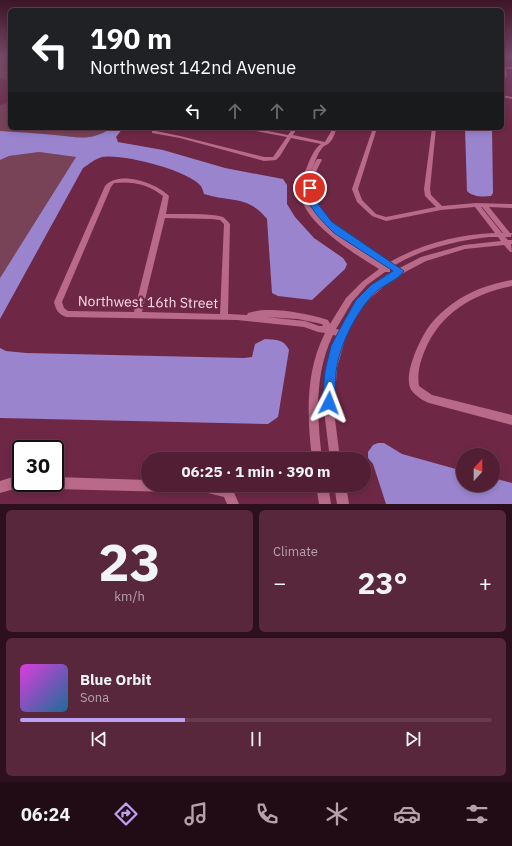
<!DOCTYPE html>
<meta charset="utf-8">
<style>
:root{--surface:#521e34;--page:#58273c;--text:#f1f3f6;--muted:#b5a2ac;--line:#683c4f;--accent:#bca0f2}
body{margin:0;font-family:"IBM Plex Sans",sans-serif;background:var(--page);color:var(--text);height:100vh;display:flex;flex-direction:column;font-size:15px;white-space:nowrap}
*{box-sizing:border-box;margin:0}
p{font-size:13px;color:var(--muted)}
.icon{flex:none;width:22px;height:22px;fill:none;stroke:currentColor;stroke-width:2;stroke-linecap:round;stroke-linejoin:round}
.map{position:relative;height:504px;overflow:hidden}
.side{display:flex;flex-direction:column;gap:6px;padding:6px;background:#2d101d;flex:1}
.side>*{flex:none}
.hud{position:absolute;left:8px;top:8px;width:496px;height:122px;border-radius:6px;box-shadow:0 2px 6px #0003,0 0 0 1px var(--line);background:#202124;color:#fff;overflow:hidden}
.needle{width:26px;rotate:21deg}
.buttons{position:absolute;left:456px;top:448px;display:grid;gap:8px}
.buttons a{display:grid;place-items:center;width:44px;height:44px;border-radius:50%;background:var(--surface);box-shadow:0 2px 6px #0003,0 0 0 1px var(--line);font-size:20px}
.speed{position:absolute;left:12px;top:440px;display:flex;gap:8px;font-size:20px;font-weight:700;text-align:center}
.speed>*{display:grid;place-content:center;width:52px;height:52px;border-radius:50%;background:var(--surface);box-shadow:0 2px 6px #0003,0 0 0 1px var(--line);line-height:1}
.speed .limit{border:2px solid #111;border-radius:6px;background:#fff;color:#111}
.pin{position:absolute;display:grid;place-items:center;width:34px;height:34px;color:#fff;margin:-17px;border:2px solid #fff;border-radius:50%;box-shadow:0 1px 4px #0007}
.me{position:absolute;width:44px;margin:-22px;rotate:3deg;stroke-linejoin:round;filter:drop-shadow(0 0 3px #0008)}
.turn{display:flex;align-items:center;gap:14px;height:84px;padding:0 16px;font-size:18px}
.turn .icon{width:52px;height:52px;stroke-width:2.5}
.turn b{display:block;font-size:28px;line-height:34px}
.lanes{display:flex;align-items:center;height:38px;padding:0 16px;background:#0003;justify-content:center;gap:20px;direction:ltr}
.lanes .off{opacity:.35}
.big{font-size:30px;font-weight:800;line-height:1.1}
.side .tile{flex:1;display:flex;flex-direction:column;justify-content:center;gap:6px;min-width:0;padding:0 14px;border-radius:6px;background:var(--page)}
.side .dial{align-items:center;gap:0}
.dial b{font-size:52px;line-height:1}
.song{display:flex;align-items:center;gap:12px}
.cover{width:48px;height:48px;border-radius:6px;background:linear-gradient(135deg,hsl(300 70% 55%),hsl(200 70% 35%))}
.played{height:4px;border-radius:2px;background:linear-gradient(90deg,var(--accent) 35%,var(--line) 35%)}
.keys{display:flex;justify-content:space-around;direction:ltr}
.heat{display:flex;justify-content:space-between;align-items:center;font-size:22px;direction:ltr}
.side .tiles{flex:1;display:grid;gap:6px;grid-template-columns:1fr 1fr}
.tile:last-child{grid-column:span 2}
.trip{position:absolute;left:141px;top:452px;width:230px;height:40px;border-radius:20px;background:var(--surface);box-shadow:0 2px 6px #0003,0 0 0 1px var(--line);font-weight:800;line-height:40px;text-align:center}
.tab-bar{display:flex;height:64px;justify-content:space-around;align-items:center;background:#210c15;color:var(--muted)}
.tab-bar .icon{width:28px;height:28px}
.tab-bar .selected{color:var(--accent)}
.tab-bar b{font-size:18px;color:var(--text)}
.map>svg:first-child{display:block}
.green{fill:#784257}
.water{fill:#9984cd}
.lines{fill:none;stroke-linecap:round;stroke-linejoin:round}
.minor{fill:#b96a88;fill-rule:evenodd}
.major{fill:#a38d4d;fill-rule:evenodd}
.route{fill:#1a73e8;stroke:#114b97}
.labels{text-anchor:middle;stroke-width:4;stroke-linejoin:round;paint-order:stroke}
.street-label{font-size:14px;fill:#fcd9e4;stroke:#6e2846}
</style>
<div class="map">
<svg width="512" height="504" viewBox="0 0 512 504">
<rect width="100%" height="100%" fill="#6e2846"/>
<!-- green -->
<g class="green">
<polygon points="0,56 10,56 10,81 0,78"/>
<path d="M10 102V128H111C91 142 77 137 55 135 37 133 18 132 0 131V105Z"/>
<polygon points="39,152 76,157 0,278 0,160 9,156"/>
</g>
<!-- water -->
<g class="water">
<path d="M111 128H123L116 137 118 142 163 150 225 168 283 179 287 185V204L295 217 314 238 343 258 347 264 345 269 312 300 278 296 272 293 267 219C248 195 229 202 204 194 203 191 202 187 200 185 187 170 121 153 102 157 95 159 89 164 83 168L0 319V278L76 157 39 152 9 156 0 160V131C18 132 37 133 55 135 77 137 91 142 111 128Z"/>
<path d="M465 128H492L493 193 491 196C483 197 473 197 467 191Z"/>
<path d="M265 339C276 340 284 339 289 350L278 417 268 424 0 418V348L6 351 26 353 244 358 252 357 255 344Z"/>
<polygon points="378,443 384,443 402,454 463,471 463,485 493,485 493,478 512,483 512,504 386,504 373,464 368,458 368,452 373,445"/>
</g>
<g class="lines">
<!-- minor -->
<g class="minor">
<polygon points="502,67 512,67 512,69 506,69 507,76 502,81 503,76"/>
<polygon points="502,95 512,97 512,99 502,97"/>
<path d="M152 128H157L156 131 180 136 264 157H273L287 137 245 129 243 128H253L288 135 293 128H297L293 135 325 142 333 128H337C335 132 334 138 330 142 328 145 325 145 323 147 319 151 316 159 314 164 303 186 304 197 318 216 304 194 304 181 317 159H321L322 160C317 169 312 179 313 190 314 222 366 247 390 262 421 244 459 234 495 233L475 207 441 210 386 221 372 216 357 202 352 189 373 128H377L358 189 362 200 376 214 386 217 436 207 425 196 424 189 432 128H436L430 189 431 195 442 206 476 203 512 204V208L489 207 510 233H512L511 237H505L508 240H512V244H511L512 252H510L504 245 465 249 426 261 392 279 365 303 347 332 337 368 334 411 340 459H330L324 411 328 368 338 336 333 335C314 374 317 417 322 459H312C307 415 305 373 325 333L318 332 304 327 237 320 66 317C58 314 56 310 54 302L105 186C119 170 156 183 169 196L166 214C179 214 213 213 223 217 226 219 228 222 230 224L228 314 247 315 248 313C271 306 303 313 325 319L328 320 330 324 346 298 362 282 379 269C355 254 305 224 300 194 299 185 303 175 307 167 310 159 314 149 321 144L291 138 280 156 276 160 264 161 180 138 152 133ZM114 183C132 181 148 184 163 196L134 312 68 311 64 308 62 302 111 187ZM481 207H482L503 233H502ZM165 218 212 219 220 220 224 224 220 314 142 312ZM330 228 355 246 385 265 349 243ZM489 237H498L501 241 464 245 421 257 386 275 360 299 340 330 336 329 352 302 367 285 385 272H390V268L396 269 397 267 395 265C424 248 456 241 489 237ZM266 317 298 319 322 324 323 326H319L305 321Z"/>
<path d="M512 280V286C474 293 440 313 425 350 420 362 417 373 419 386L432 395 512 415V425L429 403C423 401 415 395 412 391 401 377 421 337 430 325 436 317 444 310 452 304 470 291 490 284 512 280Z"/>
<polygon points="16,476 21,476 21,483 26,483 25,486 0,493 0,481"/>
<polygon points="55,477 148,480 148,485 223,485 232,488 239,504 227,504 224,497 208,493 55,489 51,487 49,483 55,483"/>
<polygon points="316,485 328,485 331,504 319,504"/>
<polygon points="334,485 346,485 349,504 337,504"/>
</g>
<!-- major -->
<polygon class="major" points="502,56 512,57 512,59 502,58"/>
</g>
<!-- sky -->
<linearGradient id="sky" x2="0" y2="1"><stop stop-color="#3c1626"/><stop offset="0.44" stop-color="#734868"/><stop offset="1" stop-color="#734868" stop-opacity="0"/></linearGradient>
<rect width="512" height="127" fill="url(#sky)"/>
<!-- route -->
<path class="route" d="M307 186H313L318 204 332 222 404 271C398 280 385 284 377 291 357 309 339 346 336 372 335 383 336 393 335 403L333 407 329 409 324 407 322 403 325 371 331 346 343 323 356 300 371 285 393 271 334 233C323 222 302 203 307 186Z"/>
<g class="labels">
<!-- street labels -->
<g class="street-label">
<text transform="translate(148 302) rotate(1)" y="5">Northwest 16th Street</text>
</g>
</g>
</svg>
<div class="buttons">
<a><svg class="needle" viewBox="-14 -14 28 28"><path d="M0-13l5 13h-10z" fill="#e53935"/><path d="M0 13l5-13h-10z" fill="#b5a2ac"/></svg></a>
</div>
<div class="speed"><div class="limit">30</div></div>
<div class="pin" style="left:310px;top:188px;background:#d93025"><svg class="icon" aria-label="arrive" viewBox="0 0 24 24"><path d="M6 21V4h12l-3 4 3 4H6"/></svg></div>
<svg class="me" style="left:329px;top:403px" viewBox="-20 -20 40 40"><path d="M0-17L14 15 0 8-14 15z" fill="#1a73e8" stroke="#fff" stroke-width="4"/></svg>
<div class="trip">06:25 · 1 min · 390 m</div>
<div class="hud">
<div class="turn"><svg class="icon" aria-label="left" viewBox="0 0 24 24"><path d="M17 20v-9H6M10 6l-5 5 5 5"/></svg><div><b>190 m</b>Northwest 142nd Avenue</div></div>
<div class="lanes"><svg class="icon" aria-label="left" viewBox="0 0 24 24"><path d="M17 20v-9H6M10 6l-5 5 5 5"/></svg><svg class="icon off" aria-label="ahead" viewBox="0 0 24 24"><path d="M12 20V5M6 11l6-6 6 6"/></svg><svg class="icon off" aria-label="ahead" viewBox="0 0 24 24"><path d="M12 20V5M6 11l6-6 6 6"/></svg><svg class="icon off" aria-label="right" viewBox="0 0 24 24"><path d="M7 20v-9h11M14 6l5 5-5 5"/></svg></div>
</div>
</div>
<section class="side">
<div class="tiles">
<div class="tile dial"><b>23</b><p>km/h</p></div>
<div class="tile"><p>Climate</p>
<div class="heat"><a>−</a><b class="big">23°</b><a>+</a></div>
</div>
<div class="tile">
<div class="song"><i class="cover"></i><div><b>Blue Orbit</b><p>Sona</p></div></div>
<div class="played"></div>
<div class="keys"><svg class="icon" aria-label="previous" viewBox="0 0 24 24"><path d="M18 5L8 12l10 7zM5 5v14"/></svg><svg class="icon" aria-label="pause" viewBox="0 0 24 24"><path d="M8 5v14M16 5v14"/></svg><svg class="icon" aria-label="next" viewBox="0 0 24 24"><path d="M6 5l10 7-10 7zM19 5v14"/></svg></div>
</div>
</div>
</section>
<nav class="tab-bar">
<b>06:24</b>
<svg class="icon selected" aria-label="directions" viewBox="0 0 24 24"><path d="M12 3l9 9-9 9-9-9zM9 14v-3h6M13 9l2 2-2 2"/></svg>
<svg class="icon" aria-label="music" viewBox="0 0 24 24"><path d="M9 18V5l10-2v13"/><circle cx="6" cy="18" r="3"/><circle cx="16" cy="16" r="3"/></svg>
<svg class="icon" aria-label="phone" viewBox="0 0 24 24"><path d="M5 4h4l2 5-3 2q2 4 5 5l2-3 5 2v4C11 20 4 13 5 4z"/></svg>
<svg class="icon" aria-label="climate" viewBox="0 0 24 24"><path d="M12 3v18M4 7l16 10M4 17L20 7"/></svg>
<svg class="icon" aria-label="car" viewBox="0 0 24 24"><path d="M5 17H2v-5l4-1 3-4h7l3 4 3 1v5h-3M9 17h6M6 11h13"/><circle cx="7" cy="17" r="2"/><circle cx="17" cy="17" r="2"/></svg>
<svg class="icon" aria-label="filters" viewBox="0 0 24 24"><path d="M4 7h16M4 17h16"/><circle cx="9" cy="7" r="2"/><circle cx="15" cy="17" r="2"/></svg>
</nav>
